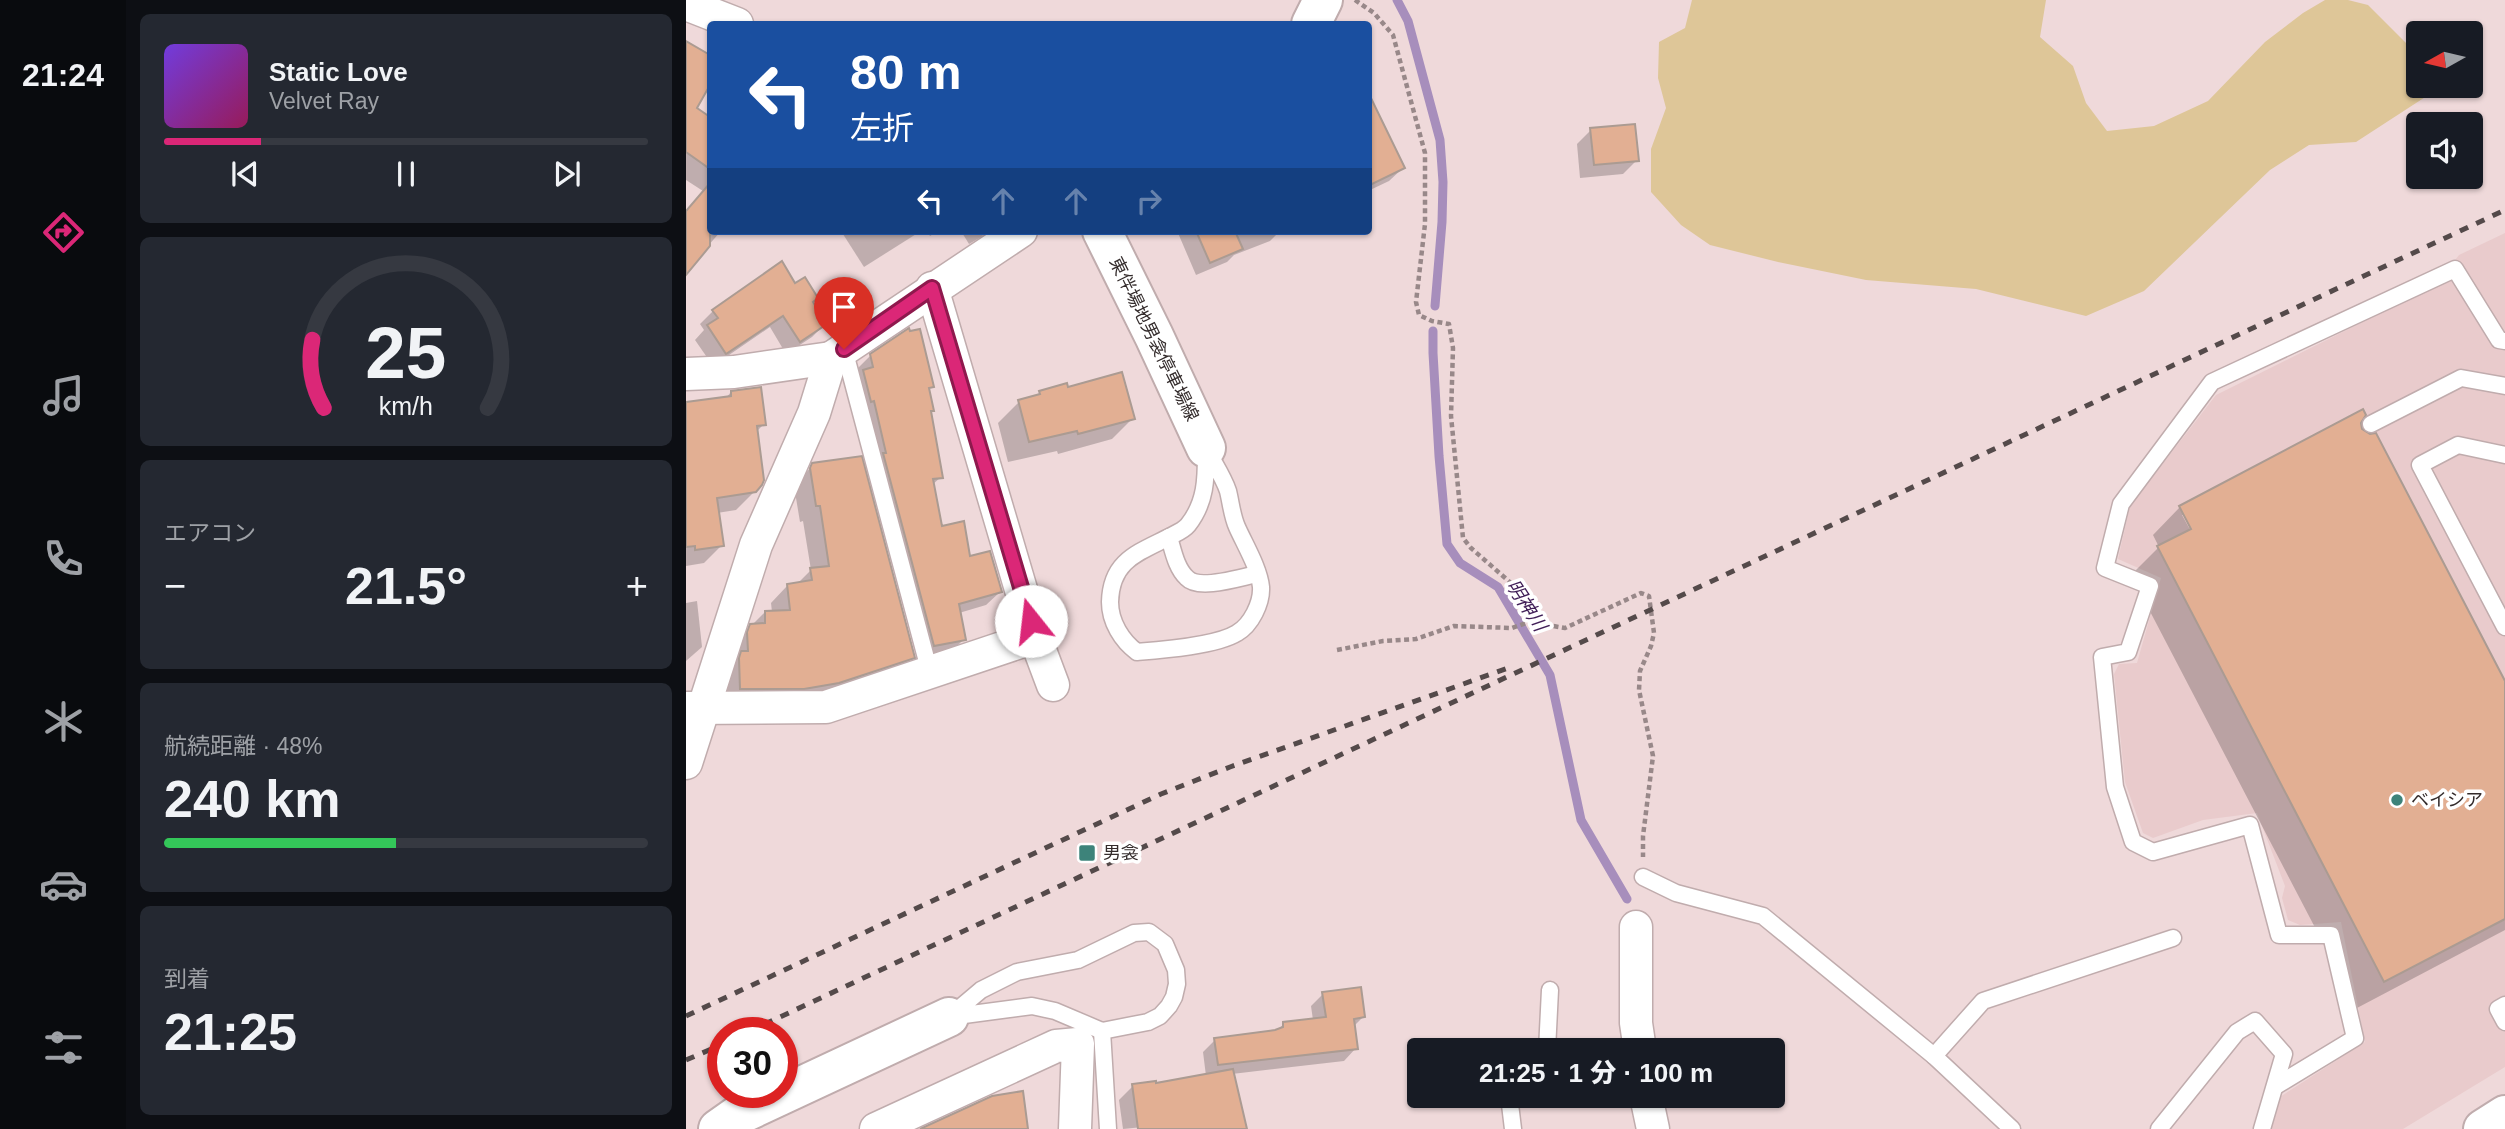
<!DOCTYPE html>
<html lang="ja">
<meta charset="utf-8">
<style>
:root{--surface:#171b24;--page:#242831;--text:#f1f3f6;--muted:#9ea1a6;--line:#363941;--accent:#db2777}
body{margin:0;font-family:Arial,"Noto Sans JP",sans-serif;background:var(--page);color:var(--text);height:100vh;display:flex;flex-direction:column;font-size:26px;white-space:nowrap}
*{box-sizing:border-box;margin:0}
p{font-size:23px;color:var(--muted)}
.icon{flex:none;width:38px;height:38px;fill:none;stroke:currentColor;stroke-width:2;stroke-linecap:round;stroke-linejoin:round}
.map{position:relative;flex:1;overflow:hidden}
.drawer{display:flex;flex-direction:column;gap:14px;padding:14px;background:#0d0f14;width:560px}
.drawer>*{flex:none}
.banner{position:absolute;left:21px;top:21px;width:665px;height:214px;border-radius:7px;box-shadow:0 2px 5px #0004;background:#1a4fa0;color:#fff;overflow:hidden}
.needle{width:46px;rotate:262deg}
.controls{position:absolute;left:1720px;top:21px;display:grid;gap:14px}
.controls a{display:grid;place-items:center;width:77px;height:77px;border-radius:7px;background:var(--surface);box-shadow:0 2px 5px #0004;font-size:35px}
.speed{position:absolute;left:21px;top:1017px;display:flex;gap:14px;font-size:35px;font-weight:700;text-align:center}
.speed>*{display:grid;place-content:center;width:91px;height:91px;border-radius:50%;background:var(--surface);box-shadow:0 2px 5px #0004;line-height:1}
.speed .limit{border:10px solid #d22;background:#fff;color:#111}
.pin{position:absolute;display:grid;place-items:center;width:60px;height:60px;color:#fff;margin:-72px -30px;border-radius:50% 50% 50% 0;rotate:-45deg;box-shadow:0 0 7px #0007}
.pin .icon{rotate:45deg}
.me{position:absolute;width:77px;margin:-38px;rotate:344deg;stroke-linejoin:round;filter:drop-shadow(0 0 5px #0008)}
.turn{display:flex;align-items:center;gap:24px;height:147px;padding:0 28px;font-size:32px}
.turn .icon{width:91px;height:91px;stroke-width:2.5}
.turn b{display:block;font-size:49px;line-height:60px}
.lanes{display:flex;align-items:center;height:66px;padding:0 28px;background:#0003;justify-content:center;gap:35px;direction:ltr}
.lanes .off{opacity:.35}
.big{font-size:52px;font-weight:800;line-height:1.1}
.drawer .card{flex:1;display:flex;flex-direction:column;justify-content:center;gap:10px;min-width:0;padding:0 24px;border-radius:10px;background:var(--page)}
.drawer .dial{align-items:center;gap:0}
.dial svg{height:182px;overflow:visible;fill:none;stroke:var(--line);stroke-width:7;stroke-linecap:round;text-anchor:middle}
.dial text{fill:var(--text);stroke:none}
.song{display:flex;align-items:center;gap:21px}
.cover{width:84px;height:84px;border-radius:10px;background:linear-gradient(135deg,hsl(260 70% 55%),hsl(330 70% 35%))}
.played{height:7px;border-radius:4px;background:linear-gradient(90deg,var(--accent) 20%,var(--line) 20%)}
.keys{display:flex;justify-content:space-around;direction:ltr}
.heat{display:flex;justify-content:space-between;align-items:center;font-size:38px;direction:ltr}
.charge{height:10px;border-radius:5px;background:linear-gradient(90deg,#34c759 48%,var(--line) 0)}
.trip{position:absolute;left:721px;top:1038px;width:378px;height:70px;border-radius:7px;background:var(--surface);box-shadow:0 2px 5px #0004;font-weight:800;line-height:70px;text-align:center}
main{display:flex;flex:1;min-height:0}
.menu{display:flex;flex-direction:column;width:126px;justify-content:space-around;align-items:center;background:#090b0e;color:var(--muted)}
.menu .icon{width:49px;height:49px}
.menu .current{color:var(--accent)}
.menu b{font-size:32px;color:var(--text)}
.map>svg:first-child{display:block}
.built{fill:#e9cbcc}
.green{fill:#dec698}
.shadow{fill:#0003;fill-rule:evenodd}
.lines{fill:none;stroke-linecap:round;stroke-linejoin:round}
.stream{stroke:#a78ebc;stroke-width:9}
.building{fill:#e2af93;stroke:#ab9b92;stroke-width:2}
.lane-casing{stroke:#c0acad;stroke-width:19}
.street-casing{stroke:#c0acad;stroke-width:35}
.secondary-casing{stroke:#c0acad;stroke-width:42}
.highway-casing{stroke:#c0acad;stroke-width:42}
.path{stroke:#988889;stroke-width:4.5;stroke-dasharray:5 3.5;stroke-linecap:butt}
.lane{stroke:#fff;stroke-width:16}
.street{stroke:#fff;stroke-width:32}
.secondary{stroke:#fff;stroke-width:38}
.highway{stroke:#fff;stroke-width:38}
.rail{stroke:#544a4a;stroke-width:5;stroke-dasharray:9 9;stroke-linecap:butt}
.route-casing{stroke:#8e194d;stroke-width:18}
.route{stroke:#db2777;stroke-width:12}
.poi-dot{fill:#3d837a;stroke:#fff;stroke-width:2.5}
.labels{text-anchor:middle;stroke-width:7;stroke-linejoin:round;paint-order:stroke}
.street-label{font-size:18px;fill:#342c2c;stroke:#fff}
.poi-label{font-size:18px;fill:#342c2c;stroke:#fff;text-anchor:start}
.water-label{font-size:19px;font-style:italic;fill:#401e57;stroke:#fff}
</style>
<main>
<nav class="menu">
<b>21:24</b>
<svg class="icon current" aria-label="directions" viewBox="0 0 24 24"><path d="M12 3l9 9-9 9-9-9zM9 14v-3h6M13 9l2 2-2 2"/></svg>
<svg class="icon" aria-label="music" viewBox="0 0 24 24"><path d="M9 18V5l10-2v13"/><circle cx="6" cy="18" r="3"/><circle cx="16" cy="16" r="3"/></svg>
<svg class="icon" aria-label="phone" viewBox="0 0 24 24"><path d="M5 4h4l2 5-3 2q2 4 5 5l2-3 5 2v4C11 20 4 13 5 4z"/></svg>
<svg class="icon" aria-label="climate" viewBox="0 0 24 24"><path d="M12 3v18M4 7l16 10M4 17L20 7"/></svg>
<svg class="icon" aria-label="car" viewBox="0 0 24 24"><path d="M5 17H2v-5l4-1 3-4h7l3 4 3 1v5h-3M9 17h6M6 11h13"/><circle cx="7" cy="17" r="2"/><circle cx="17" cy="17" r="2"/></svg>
<svg class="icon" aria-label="filters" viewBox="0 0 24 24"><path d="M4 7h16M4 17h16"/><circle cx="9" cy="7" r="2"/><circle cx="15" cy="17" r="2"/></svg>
</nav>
<section class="drawer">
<div class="card">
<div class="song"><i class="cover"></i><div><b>Static Love</b><p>Velvet Ray</p></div></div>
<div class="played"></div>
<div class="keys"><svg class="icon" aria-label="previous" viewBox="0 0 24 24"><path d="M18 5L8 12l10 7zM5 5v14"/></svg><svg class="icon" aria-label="pause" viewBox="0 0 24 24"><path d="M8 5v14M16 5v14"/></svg><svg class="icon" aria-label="next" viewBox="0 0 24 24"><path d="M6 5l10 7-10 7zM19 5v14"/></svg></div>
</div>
<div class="card dial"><svg viewBox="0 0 100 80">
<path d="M14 69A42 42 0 1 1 86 69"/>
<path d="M14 69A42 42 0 0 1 9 39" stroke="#db2777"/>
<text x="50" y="56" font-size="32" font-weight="700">25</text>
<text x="50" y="72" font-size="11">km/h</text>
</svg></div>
<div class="card"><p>エアコン</p>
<div class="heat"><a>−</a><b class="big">21.5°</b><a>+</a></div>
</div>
<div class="card"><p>航続距離 · 48%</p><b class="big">240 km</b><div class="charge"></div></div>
<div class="card"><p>到着</p><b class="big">21:25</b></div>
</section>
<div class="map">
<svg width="1819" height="1129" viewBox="0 0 1819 1129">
<rect width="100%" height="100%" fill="#efd9da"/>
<!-- built -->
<polygon class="built" points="1819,233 1819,1067 1717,1129 1584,1129 1594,1097 1679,1042 1655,922 1614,925 1602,920 1596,898 1599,886 1571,813 1517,820 1467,838 1457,833 1439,782 1428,674 1433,664 1451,663 1475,578 1432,559 1444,506 1530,395 1749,286 1773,255"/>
<!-- green -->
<polygon class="green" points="1006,0 1360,0 1354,37 1387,66 1400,103 1421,131 1468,126 1522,101 1579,42 1617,13 1639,0 1662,0 1682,5 1732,55 1732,86 1748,86 1747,92 1670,142 1623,145 1584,170 1458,291 1400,316 1290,289 1180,280 1092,262 1024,245 995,225 965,192 965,149 980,108 972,78 973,42 999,28"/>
<!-- shadow -->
<g class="shadow">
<polygon points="0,43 24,57 24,81 9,109 24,120 24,231 35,231 0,271 0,211 17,191 0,180"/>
<polygon points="682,114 717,168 703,181 682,191"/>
<polygon points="905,130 951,160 937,174 894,178 891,144"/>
<polygon points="155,231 235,231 178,267"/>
<polygon points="241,231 252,231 244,236"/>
<polygon points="275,231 294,231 297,236 283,244"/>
<polygon points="494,231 594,231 584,241 548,255 541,262 510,275 492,233"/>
<polygon points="109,285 125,302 139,324 126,337 100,354 84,327 27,366 9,340 18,330 14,324 27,311"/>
<polygon points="185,355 246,386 242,391 246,410 243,413 255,477 246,485 254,528 314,592 300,605 273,613 278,639 264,653 234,659 171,369"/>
<polygon points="380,389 447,418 426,439 372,454 371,451 322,462 312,423 333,402 349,397 354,392"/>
<polygon points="45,392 78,424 70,432 69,491 50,510 31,513 36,545 18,563 0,566 0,404 40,398"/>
<path d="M1673 422 1674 430 1819 684V930L1671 1008 1445 575 1473 547 1467 535 1494 507ZM1496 515H1499L1511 536 1508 537Z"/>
<polygon points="127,465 227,657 210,674 135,699 38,705 37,676 48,643 79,612 86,612 85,603 101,586 110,585 125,570 117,521 114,522 108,486"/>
<polygon points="11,601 16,647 0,661 0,603"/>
<polygon points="637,994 677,1017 667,1027 670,1048 658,1061 546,1074 560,1129 502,1129 520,1076 517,1052 529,1040 590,1031 598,1024 627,1020 625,1006"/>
<polygon points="447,1086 457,1127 437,1129 433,1100"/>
</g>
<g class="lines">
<!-- stream -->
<g class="stream">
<polyline points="711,0 722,21 754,140 757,182 756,222 749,306"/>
<polyline points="747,331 747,353 753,456 761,544 774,563 812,587 864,675 895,820 941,899"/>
</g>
</g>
<!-- building -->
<g class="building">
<polygon points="0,41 24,55 24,85 11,108 24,117 24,169 0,152"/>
<polygon points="682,92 719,168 682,186"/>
<polygon points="949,124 953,161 908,165 904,128"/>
<polygon points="24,183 24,246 0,275 0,211"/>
<polygon points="510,231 549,231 557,249 524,263"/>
<polygon points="96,261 109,283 119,277 132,298 127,302 141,324 114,342 97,316 40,354 21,325 32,318 26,310"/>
<polygon points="223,328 224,331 234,329 248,387 243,388 248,411 245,411 257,478 247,479 256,526 278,521 284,556 304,551 316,592 273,604 280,640 248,646 197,453 200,453 188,401 185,402 177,370 187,367 184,354"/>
<polygon points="436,372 449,419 392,434 391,431 343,442 332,400 354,394 353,391 381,383 382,387"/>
<polygon points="75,387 80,425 71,426 78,480 76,485 70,492 31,498 38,546 9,550 9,546 0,547 0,402 45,396 45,391"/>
<polygon points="1677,409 1680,415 1675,423 1676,429 1684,434 1690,433 1819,681 1819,919 1698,982 1471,546 1505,529 1493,506"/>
<polygon points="176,456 229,658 153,683 118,689 54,689 53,658 55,651 62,651 61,632 64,624 79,623 79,611 104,610 101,584 126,580 124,568 143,566 134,506 130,506 124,468 126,463"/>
<polygon points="675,987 679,1017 668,1019 672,1049 532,1065 528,1038 589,1030 597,1027 597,1022 640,1017 636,992"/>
<polygon points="547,1069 561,1129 452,1129 446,1084 470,1081 470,1083"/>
<polygon points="337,1091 342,1129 234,1129 306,1096"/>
</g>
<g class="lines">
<defs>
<g id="lane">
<polyline points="158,349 244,673"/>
<polyline points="1685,424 1775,378 1819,386"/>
<path d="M520 448C527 462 537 476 542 491 545 503 546 516 551 527 559 545 573 568 575 587 576 603 565 625 551 633 530 646 476 650 451 652 436 641 424 622 424 602 425 560 452 553 485 536 491 533 498 530 502 525 521 501 520 476 520 448Z"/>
<polyline points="1819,455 1772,445 1734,465 1819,627"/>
<path d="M483 537C487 550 490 568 501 578 513 591 555 577 571 574"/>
<polyline points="957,877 990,893 1077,916 1248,1056"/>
<polygon points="463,932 479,944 490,970 491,984 488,997 483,1006 474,1016 462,1022 416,1031 369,1011 346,1006 263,1017 295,990 331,972 392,960 448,933"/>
<polyline points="1819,1005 1812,1009 1819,1022"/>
<polyline points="416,1031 422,1129"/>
<polyline points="861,1050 864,990"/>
<polyline points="1590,1086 1669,1038 1645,935 1593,935 1564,825 1467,852 1447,842 1429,787 1416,657 1442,652 1464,586 1419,568 1435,504 1526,382 1769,269 1813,340 1819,341"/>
<polyline points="823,1096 827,1129"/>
<polyline points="1326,1129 1248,1056 1297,1001 1487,938"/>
<polyline points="1473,1129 1551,1032 1569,1021 1598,1054 1576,1129"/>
</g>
<g id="street">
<polyline points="0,4 51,24"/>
<polyline points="246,288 349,637 367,685"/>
<polyline points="0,374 48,372 145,358"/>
<polyline points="0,708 140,707 349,637"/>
<polyline points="0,763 70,545 128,413 145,358 335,231"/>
<polyline points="950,927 950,1023 954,1050"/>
<polyline points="960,1096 967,1129"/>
<polyline points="190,1129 370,1046 392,1044 389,1129"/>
</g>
<g id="secondary">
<polyline points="625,24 637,0"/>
<polyline points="416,231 468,336 520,448"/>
<polyline points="32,1129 49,1117 263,1017"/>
</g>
<polyline id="highway" points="1797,1129 1819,1115"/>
</defs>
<!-- lane casing -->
<use href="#lane" class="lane-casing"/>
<!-- street casing -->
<use href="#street" class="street-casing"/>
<!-- secondary casing -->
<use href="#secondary" class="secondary-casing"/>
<!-- highway casing -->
<use href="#highway" class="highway-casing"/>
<!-- path -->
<g class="path">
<polyline points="669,0 688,13 707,35 739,153 739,224 730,302 733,315 746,321 763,324 767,348 765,416 777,538 785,548 834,591 847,623"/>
<polyline points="651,650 697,641 730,639 768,626 826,628 843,622 879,628 955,593 963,596 968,633 965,646 954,671 953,690 967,756 957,836 957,857"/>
</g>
<!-- lane -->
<use href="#lane" class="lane"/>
<!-- street -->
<use href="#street" class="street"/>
<!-- secondary -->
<use href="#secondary" class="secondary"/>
<!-- highway -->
<use href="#highway" class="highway"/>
<!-- rail -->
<g class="rail">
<polyline points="0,1016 475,794 544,767 825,667"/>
<polyline points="62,1032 1819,210"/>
<polyline points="0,1060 37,1044"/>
</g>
</g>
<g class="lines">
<defs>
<polyline id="route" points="158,349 246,288 345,621"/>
</defs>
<!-- route casing -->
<use href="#route" class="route-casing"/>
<!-- route -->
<use href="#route" class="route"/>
</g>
<!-- markers -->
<g class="poi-dot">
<circle cx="1711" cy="800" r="7"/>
<rect x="392" y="844" width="18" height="18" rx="3.5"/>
</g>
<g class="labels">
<!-- street labels -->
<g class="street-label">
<text transform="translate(468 339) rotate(64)" y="6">東伴場地男衾停車場線</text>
</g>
<!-- poi labels -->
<g class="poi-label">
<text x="1725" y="806">ベイシア</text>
<text x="417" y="859">男衾</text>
</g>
<!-- water labels -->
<g class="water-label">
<text transform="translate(841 605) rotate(57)" y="7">明神川</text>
</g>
</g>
</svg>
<div class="controls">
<a><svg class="needle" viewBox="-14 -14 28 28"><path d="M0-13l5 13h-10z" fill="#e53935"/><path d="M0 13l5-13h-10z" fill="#9ea1a6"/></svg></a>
<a><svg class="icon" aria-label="sound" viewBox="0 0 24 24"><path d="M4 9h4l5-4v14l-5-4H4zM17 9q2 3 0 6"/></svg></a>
</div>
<div class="speed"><div class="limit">30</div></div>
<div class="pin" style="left:158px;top:349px;background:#d93025"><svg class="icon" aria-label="arrive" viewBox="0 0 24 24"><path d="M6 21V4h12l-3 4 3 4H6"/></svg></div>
<svg class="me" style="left:345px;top:621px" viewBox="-20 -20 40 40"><circle r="19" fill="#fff"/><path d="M0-13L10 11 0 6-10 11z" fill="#db2777"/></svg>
<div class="trip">21:25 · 1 分 · 100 m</div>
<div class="banner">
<div class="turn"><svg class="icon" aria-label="left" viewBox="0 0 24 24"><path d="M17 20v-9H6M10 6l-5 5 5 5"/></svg><div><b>80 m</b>左折</div></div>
<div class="lanes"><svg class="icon" aria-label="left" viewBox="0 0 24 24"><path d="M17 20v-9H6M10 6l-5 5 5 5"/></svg><svg class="icon off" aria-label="ahead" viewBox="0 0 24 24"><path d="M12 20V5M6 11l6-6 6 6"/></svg><svg class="icon off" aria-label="ahead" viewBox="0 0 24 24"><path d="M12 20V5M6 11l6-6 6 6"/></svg><svg class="icon off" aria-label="right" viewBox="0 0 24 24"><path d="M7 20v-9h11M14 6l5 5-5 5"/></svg></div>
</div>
</div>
</main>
